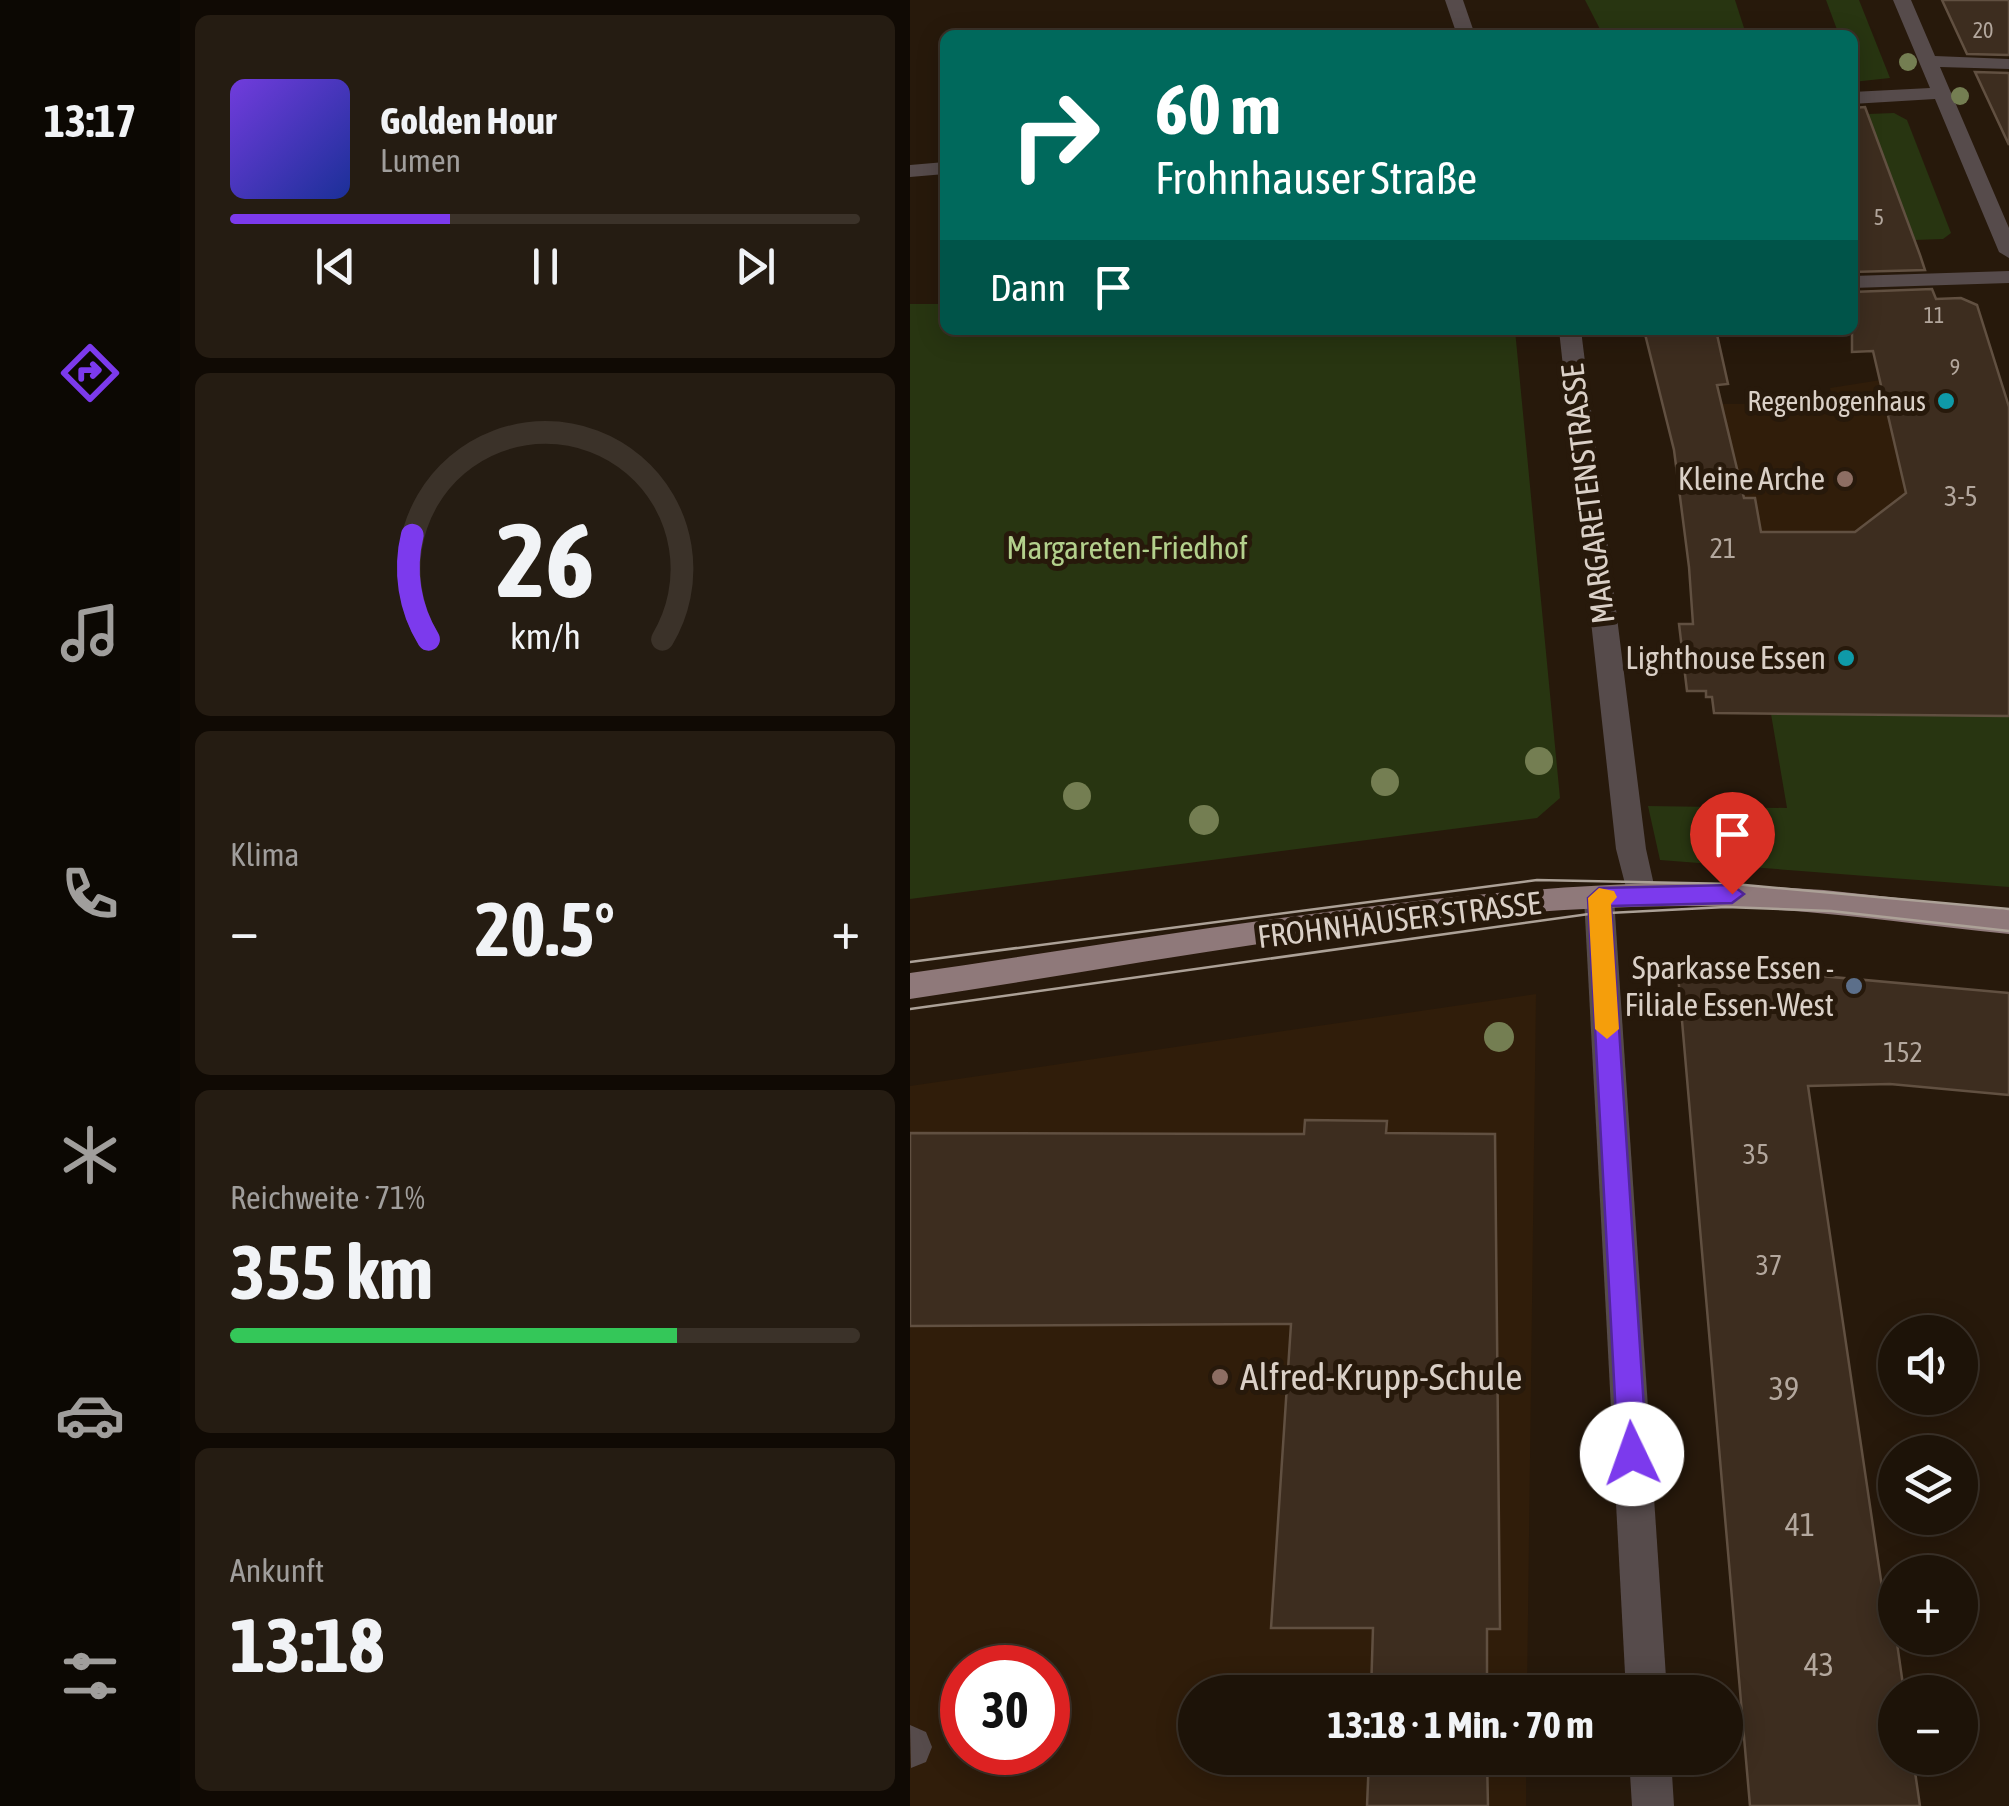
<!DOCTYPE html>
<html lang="de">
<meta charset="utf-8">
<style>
:root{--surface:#1d1308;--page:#251c12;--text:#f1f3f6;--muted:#a09e9c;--line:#3b3229;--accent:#7c3aed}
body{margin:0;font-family:"Asap Condensed",sans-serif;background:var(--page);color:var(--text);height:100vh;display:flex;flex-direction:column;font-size:38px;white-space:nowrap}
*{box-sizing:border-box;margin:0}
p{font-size:32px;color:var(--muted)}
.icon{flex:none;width:55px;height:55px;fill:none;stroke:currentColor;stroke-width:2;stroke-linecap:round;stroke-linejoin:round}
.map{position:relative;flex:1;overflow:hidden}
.side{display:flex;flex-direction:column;gap:15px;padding:15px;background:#100a04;width:730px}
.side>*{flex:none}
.top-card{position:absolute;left:30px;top:30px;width:918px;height:305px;border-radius:15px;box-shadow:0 5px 25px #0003,0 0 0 2px var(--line);background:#00695c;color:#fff;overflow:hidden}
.tools{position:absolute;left:968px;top:1315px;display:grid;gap:20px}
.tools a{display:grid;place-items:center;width:100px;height:100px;border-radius:50%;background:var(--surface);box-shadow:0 5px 25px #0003,0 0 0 2px var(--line);font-size:50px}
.speed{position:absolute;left:30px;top:1645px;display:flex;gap:20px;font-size:50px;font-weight:700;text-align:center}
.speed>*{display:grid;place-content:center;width:130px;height:130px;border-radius:50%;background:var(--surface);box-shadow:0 5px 25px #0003,0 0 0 2px var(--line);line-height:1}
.speed .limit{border:15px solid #d22;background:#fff;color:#111}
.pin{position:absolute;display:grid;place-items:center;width:85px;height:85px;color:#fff;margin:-102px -42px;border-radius:50% 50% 50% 0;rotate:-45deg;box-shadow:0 0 10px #0007}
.pin .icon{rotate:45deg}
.me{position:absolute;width:110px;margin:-55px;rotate:357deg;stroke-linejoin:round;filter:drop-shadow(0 0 8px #0008)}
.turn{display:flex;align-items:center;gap:35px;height:210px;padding:0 50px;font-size:45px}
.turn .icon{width:130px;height:130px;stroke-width:2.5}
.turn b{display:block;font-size:70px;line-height:85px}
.then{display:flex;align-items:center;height:95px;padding:0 50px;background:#0003;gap:20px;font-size:38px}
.big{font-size:75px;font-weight:700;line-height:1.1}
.side .widget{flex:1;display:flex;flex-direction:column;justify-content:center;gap:15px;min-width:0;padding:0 35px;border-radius:15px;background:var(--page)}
.side .dial{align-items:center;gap:0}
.dial svg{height:260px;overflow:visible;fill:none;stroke:var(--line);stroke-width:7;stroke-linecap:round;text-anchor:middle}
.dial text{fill:var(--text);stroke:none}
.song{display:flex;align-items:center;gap:30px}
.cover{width:120px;height:120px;border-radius:15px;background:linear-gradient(135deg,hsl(260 70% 55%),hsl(230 70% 35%))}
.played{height:10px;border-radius:5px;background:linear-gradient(90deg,var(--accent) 35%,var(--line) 35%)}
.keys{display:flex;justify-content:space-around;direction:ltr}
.heat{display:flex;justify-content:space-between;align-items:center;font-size:55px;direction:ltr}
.charge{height:15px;border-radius:8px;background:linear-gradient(90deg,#34c759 71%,var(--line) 0)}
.trip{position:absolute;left:268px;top:1675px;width:565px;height:100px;border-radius:50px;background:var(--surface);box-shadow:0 5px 25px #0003,0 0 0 2px var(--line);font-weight:700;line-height:100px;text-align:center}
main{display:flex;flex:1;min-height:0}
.menu{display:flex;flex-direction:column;width:180px;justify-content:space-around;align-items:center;background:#0c0803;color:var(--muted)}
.menu .icon{width:70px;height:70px}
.menu .selected{color:var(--accent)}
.menu b{font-size:45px;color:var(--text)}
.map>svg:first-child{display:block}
.built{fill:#301d0a;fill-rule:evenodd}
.green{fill:#283511}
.building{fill:#3d2d1f;stroke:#615041;stroke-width:2.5}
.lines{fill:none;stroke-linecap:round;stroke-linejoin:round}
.minor{fill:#564b4b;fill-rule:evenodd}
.major{fill:#8f797a;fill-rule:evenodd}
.tram{stroke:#aca197;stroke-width:2.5}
.tree{fill:#747e52}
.route{fill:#7c3aed;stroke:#51269a;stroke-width:2.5}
.slow{fill:#f59e0b}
.culture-dot{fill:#0f9aa8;stroke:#27190b;stroke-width:4}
.education-dot{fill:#8d6e63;stroke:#27190b;stroke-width:4}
.service-dot{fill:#5c6f8a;stroke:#27190b;stroke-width:4}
.labels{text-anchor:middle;stroke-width:10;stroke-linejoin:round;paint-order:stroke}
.far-number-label{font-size:22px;fill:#b3a79d}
.far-poi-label{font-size:28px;fill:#dad0c7;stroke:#27190b;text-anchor:end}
.number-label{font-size:28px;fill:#b3a79d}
.poi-label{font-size:32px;fill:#dad0c7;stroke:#27190b;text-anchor:end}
.street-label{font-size:32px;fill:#dad0c7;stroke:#27190b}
.park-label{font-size:32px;fill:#b3d08c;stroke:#27190b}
.near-number-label{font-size:32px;fill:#b3a79d}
.near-poi-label{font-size:38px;fill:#dad0c7;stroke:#27190b;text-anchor:start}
</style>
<main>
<nav class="menu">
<b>13:17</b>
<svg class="icon selected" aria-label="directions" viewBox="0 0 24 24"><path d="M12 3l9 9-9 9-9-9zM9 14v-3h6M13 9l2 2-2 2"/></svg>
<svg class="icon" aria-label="music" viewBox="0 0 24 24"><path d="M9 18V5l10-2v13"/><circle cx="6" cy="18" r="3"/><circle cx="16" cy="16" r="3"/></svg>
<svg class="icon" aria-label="phone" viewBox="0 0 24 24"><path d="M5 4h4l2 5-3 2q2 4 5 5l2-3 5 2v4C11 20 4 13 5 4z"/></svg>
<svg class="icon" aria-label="climate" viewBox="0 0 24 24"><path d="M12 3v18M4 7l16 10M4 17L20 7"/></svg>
<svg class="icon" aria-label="car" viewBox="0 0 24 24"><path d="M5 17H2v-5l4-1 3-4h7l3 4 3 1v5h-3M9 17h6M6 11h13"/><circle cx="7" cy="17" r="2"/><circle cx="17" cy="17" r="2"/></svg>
<svg class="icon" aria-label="filters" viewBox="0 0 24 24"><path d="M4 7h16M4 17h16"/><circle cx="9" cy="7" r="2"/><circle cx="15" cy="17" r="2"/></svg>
</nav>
<section class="side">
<div class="widget">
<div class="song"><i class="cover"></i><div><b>Golden Hour</b><p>Lumen</p></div></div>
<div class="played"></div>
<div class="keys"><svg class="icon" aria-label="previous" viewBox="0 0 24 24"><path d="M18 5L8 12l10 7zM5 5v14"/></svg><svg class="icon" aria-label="pause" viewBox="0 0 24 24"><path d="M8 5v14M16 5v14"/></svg><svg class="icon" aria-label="next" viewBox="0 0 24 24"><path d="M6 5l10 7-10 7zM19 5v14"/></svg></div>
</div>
<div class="widget dial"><svg viewBox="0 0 100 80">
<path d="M14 69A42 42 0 1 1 86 69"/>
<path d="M14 69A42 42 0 0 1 9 37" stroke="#7c3aed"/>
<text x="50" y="56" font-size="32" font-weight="700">26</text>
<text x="50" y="72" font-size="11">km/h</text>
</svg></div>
<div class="widget"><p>Klima</p>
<div class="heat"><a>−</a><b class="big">20.5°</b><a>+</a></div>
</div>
<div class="widget"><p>Reichweite · 71%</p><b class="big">355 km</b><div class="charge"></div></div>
<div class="widget"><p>Ankunft</p><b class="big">13:18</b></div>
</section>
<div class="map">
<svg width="1099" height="1806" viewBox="0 0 1099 1806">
<rect width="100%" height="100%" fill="#27190b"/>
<!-- built -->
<g class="built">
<polygon points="990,377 1090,432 981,595 776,498 790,404 923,404 920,388"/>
<path d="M626 994 617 1692H285V1758H616V1806H0V1086ZM52 1668H138V1752H52Z"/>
</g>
<!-- green -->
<g class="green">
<polygon points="675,0 825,0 835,31 833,35 693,35"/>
<polygon points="916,0 949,0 980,78 943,82 942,35 929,35"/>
<polygon points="984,113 997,120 1041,233 1033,239 1004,240 958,114"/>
<polygon points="0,304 35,304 35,330 605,330 650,798 627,818 0,899"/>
<polygon points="861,714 1099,716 1099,887 750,860 738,806 877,808"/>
</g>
<!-- building -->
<g class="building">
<polygon points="1032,0 1099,0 1099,55 1057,54"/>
<polygon points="1065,72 1099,73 1099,145"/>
<polygon points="955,107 1010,255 1015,270 942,272 942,108"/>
<polygon points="1022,289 1026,299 1051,298 1067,305 1099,407 1099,716 804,713 802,697 796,697 796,691 777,691 769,624 783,624 779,567 764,450 734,330 806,330 818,384 807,385 834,498 845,498 851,532 945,532 996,493 963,351 942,352 942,292"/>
<polygon points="767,963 1099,993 1099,1095 980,1084 898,1086 973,1594 980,1594 994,1692 985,1692 985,1758 1003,1758 1010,1806 840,1806"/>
<polygon points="395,1120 477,1121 476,1133 585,1134 590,1629 577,1629 577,1692 461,1692 463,1628 361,1628 381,1324 0,1326 0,1133 394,1134"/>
<polygon points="459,1758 577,1758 578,1806 457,1806"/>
</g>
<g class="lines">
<!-- minor -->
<g class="minor">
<polygon points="535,0 553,0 565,35 547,35"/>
<polygon points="983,0 1001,0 1025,56 1099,59 1099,69 1030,67 1099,228 1099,258 1089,252 1025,99 942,104 942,92 1020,88"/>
<polygon points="35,162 35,174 0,177 0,165"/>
<polygon points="1099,271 1099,283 942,288 942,276"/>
<polygon points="649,330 671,330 736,849 746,894 742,903 731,906 720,903 706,849"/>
<polygon points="689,886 700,889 704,898 757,1692 716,1692 674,898 678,889"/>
<polygon points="0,1725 16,1732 22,1747 16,1762 1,1768"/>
<polygon points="719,1758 761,1758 764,1806 722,1806"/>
</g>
<!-- major -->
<path class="major" d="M775 882 914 890 1099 910V934C991 923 883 906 775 906 515 907 256 961 0 999V973C257 936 515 888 775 882Z"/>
<!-- tram -->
<g class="tram">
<polyline points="0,962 627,880 824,884 1099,909"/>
<polyline points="0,1009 679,914 816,907 921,911 1099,931"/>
</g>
</g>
<!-- trees -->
<g class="tree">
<circle cx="998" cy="62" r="9"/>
<circle cx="1050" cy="96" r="9"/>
<circle cx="629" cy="761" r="14"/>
<circle cx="475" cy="782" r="14"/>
<circle cx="167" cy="796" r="14"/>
<circle cx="294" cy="820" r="15"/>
<circle cx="589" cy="1037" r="15"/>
</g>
<!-- route -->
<polygon class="route" points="822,885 834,894 822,903 701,906 737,1454 732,1464 722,1468 712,1464 708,1454 678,898 689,888"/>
<!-- slow -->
<polygon class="slow" points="689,888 704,891 707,897 701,904 709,1029 697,1039 685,1029 678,898"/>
<!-- markers -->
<g class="culture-dot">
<circle cx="1036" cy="401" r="10"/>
<circle cx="936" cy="658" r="10"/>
</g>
<g class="education-dot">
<circle cx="935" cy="479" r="10"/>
<circle cx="310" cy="1377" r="10"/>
</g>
<circle class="service-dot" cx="944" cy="986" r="10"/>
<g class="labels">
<!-- far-number labels -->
<g class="far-number-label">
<text x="1073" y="38">20</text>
<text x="969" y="225">5</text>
<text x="1024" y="323">11</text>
<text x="1045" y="375">9</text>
</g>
<!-- far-poi labels -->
<g class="far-poi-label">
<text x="1016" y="411">Regenbogenhaus</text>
</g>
<!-- number labels -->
<g class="number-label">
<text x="1051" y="506">3-5</text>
<text x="813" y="558">21</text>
<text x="993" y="1062">152</text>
<text x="846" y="1164">35</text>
<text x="859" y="1275">37</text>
</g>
<!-- poi labels -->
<g class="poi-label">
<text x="915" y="490">Kleine Arche</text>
<text x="916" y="669">Lighthouse Essen</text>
<text x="924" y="979">Sparkasse Essen -<tspan x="924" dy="37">Filiale Essen-West</tspan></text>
</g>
<!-- street labels -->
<g class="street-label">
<text transform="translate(678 494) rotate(-97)" y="11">MARGARETENSTRASSE</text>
<text transform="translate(489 920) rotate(-7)" y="11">FROHNHAUSER STRASSE</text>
</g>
<!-- park labels -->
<g class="park-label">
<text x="217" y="559">Margareten-Friedhof</text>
</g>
<!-- near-number labels -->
<g class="near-number-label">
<text x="874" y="1400">39</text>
<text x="890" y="1536">41</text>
<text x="909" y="1676">43</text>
</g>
<!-- near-poi labels -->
<g class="near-poi-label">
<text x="330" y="1390">Alfred-Krupp-Schule</text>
</g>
</g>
</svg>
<div class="tools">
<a><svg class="icon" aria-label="sound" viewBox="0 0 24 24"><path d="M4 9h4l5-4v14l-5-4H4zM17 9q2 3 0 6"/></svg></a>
<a><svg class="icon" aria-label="layers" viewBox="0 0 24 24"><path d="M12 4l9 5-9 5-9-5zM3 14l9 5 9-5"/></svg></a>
<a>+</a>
<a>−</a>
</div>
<div class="speed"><div class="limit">30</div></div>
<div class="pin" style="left:822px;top:894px;background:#d93025"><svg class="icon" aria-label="arrive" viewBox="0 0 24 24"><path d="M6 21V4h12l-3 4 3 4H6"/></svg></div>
<svg class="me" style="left:722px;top:1454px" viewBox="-20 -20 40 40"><circle r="19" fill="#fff"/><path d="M0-13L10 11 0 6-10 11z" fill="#7c3aed"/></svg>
<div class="trip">13:18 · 1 Min. · 70 m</div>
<div class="top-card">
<div class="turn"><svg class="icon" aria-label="right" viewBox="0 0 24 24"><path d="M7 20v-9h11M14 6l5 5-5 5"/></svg><div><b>60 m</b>Frohnhauser Straße</div></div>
<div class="then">Dann<svg class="icon" aria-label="arrive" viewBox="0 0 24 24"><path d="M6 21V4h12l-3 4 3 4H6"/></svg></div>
</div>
</div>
</main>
